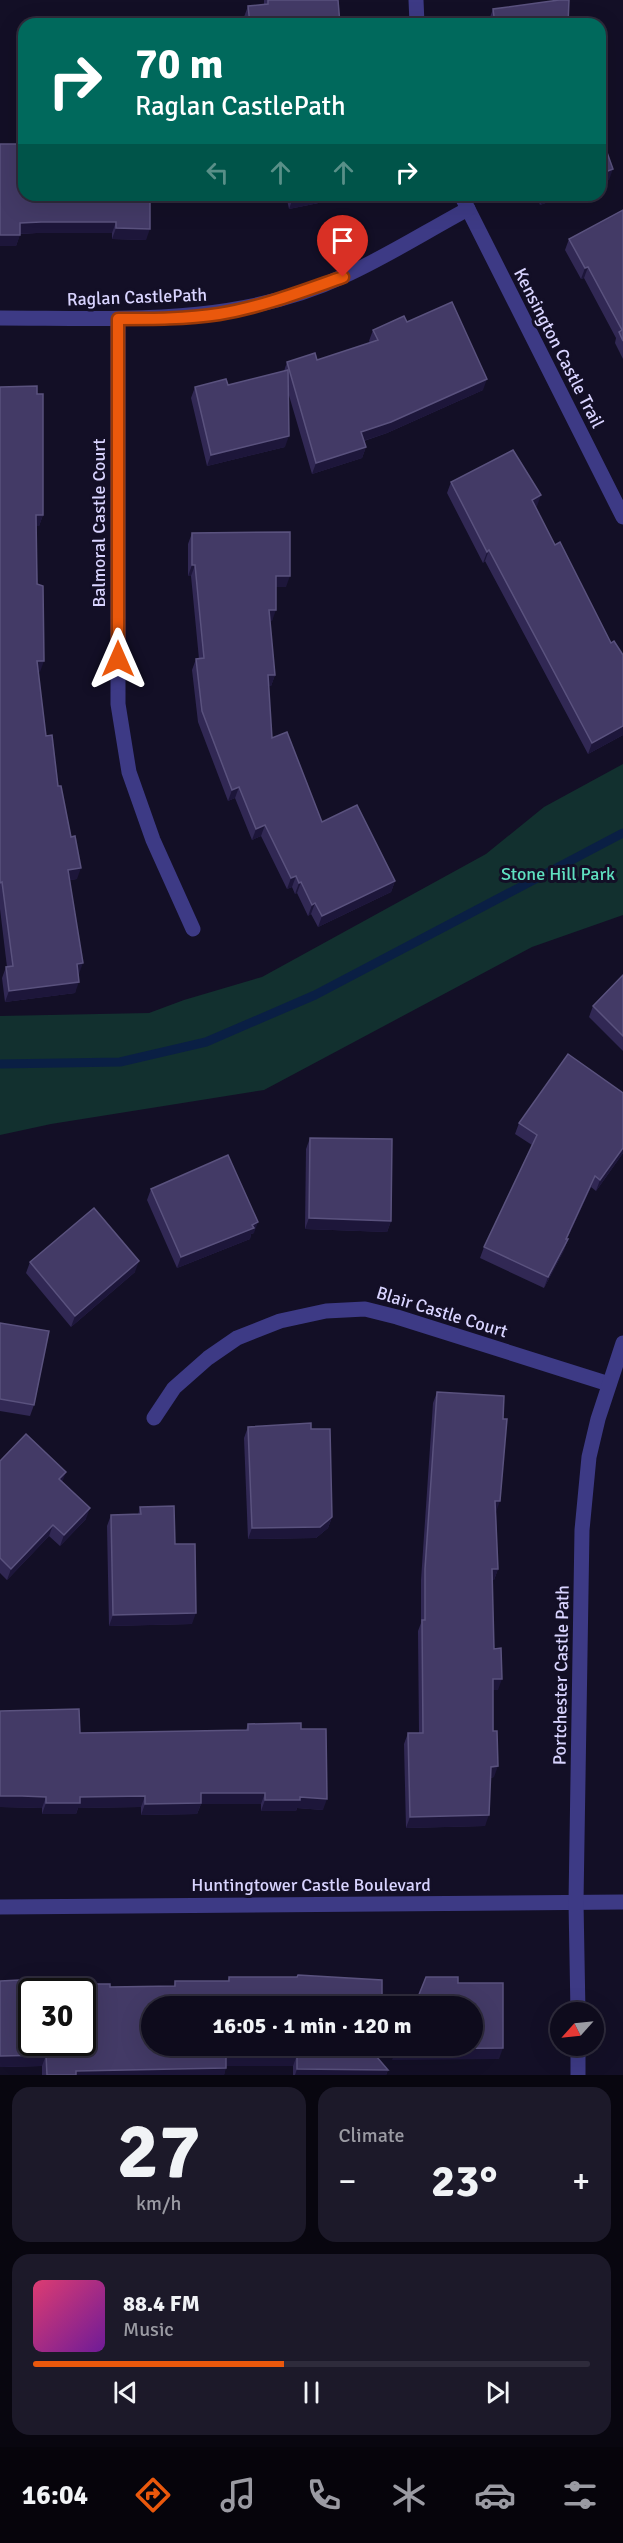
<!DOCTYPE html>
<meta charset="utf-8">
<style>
:root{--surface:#0e0b1c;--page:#1c1929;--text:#f1f3f6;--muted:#9b9ba3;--line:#2e2b3b;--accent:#ea580c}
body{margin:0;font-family:Signika,sans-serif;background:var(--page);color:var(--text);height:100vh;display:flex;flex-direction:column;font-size:22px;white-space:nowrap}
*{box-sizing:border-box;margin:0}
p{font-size:20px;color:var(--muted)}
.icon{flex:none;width:33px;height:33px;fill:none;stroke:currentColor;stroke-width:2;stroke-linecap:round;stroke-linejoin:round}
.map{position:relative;height:2075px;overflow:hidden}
.panel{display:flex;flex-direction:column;gap:12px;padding:12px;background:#08060f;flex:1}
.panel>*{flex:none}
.guide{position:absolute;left:18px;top:18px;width:588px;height:183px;border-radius:18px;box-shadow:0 6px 24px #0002,0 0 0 2px var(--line);background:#00695c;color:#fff;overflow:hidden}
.needle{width:39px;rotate:243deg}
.tools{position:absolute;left:550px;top:2002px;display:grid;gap:12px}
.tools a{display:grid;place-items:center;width:54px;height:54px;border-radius:50%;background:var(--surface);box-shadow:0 6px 24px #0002,0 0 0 2px var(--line);font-size:30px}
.speed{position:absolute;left:18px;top:1978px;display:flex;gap:12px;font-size:30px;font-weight:700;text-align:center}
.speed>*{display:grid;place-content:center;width:78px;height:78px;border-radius:50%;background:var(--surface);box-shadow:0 6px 24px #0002,0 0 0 2px var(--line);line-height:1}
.speed .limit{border:3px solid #111;border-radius:9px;background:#fff;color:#111}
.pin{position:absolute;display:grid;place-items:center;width:51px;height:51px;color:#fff;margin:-62px -26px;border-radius:50% 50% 50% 0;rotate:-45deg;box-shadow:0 0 6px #0007}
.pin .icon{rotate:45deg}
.me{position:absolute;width:66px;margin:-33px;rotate:0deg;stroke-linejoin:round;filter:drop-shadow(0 0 4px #0008)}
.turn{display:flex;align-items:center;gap:21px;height:126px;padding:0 18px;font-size:27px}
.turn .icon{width:78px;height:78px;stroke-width:2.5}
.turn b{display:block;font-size:42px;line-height:51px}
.lanes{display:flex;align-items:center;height:57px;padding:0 18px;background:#0003;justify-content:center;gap:30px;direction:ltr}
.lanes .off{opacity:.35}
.big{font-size:45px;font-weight:700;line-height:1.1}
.panel .card{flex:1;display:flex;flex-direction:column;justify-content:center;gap:9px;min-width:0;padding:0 21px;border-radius:18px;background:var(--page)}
.panel .dial{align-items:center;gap:0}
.dial b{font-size:78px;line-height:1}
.song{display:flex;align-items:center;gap:18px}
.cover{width:72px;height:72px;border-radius:9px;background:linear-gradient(135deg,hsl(340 70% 55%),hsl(280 70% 35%))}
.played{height:6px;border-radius:3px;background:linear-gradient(90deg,var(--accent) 45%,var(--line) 45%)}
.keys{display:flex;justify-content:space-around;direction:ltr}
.heat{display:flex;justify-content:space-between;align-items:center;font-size:33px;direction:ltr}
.panel .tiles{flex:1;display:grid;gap:12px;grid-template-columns:1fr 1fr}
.card:last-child{grid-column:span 2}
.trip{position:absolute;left:141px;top:1996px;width:342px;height:60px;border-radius:30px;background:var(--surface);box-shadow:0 6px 24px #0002,0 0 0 2px var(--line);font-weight:700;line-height:60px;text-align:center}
.tab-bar{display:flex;height:96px;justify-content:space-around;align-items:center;background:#06040b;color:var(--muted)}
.tab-bar .icon{width:42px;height:42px}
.tab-bar .on{color:var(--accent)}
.tab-bar b{font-size:27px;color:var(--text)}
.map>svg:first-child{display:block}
.green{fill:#12302f}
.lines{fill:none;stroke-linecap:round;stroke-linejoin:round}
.stream{stroke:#0a1f44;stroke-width:9}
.minor{stroke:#3d3a85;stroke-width:15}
.wall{fill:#312854}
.shaded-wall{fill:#1d163a}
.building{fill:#433a66;stroke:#5a527e;stroke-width:1.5;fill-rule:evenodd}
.route-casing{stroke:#983908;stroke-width:15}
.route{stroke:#ea580c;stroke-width:10}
.labels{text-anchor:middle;stroke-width:6;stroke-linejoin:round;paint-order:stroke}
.street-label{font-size:18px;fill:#d9d4ff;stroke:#130f26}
.park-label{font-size:18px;fill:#5fe0c0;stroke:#130f26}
</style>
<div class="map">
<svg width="623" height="2075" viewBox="0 0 623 2075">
<rect width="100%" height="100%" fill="#130f26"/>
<!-- green -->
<polygon class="green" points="623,764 623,915 532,947 264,1090 51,1124 0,1135 0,1016 149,1013 184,1000 262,977 486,854 544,807"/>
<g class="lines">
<!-- stream -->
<polyline class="stream" points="0,1064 120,1062 206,1042 315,995 623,833"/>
<!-- minor -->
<g class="minor">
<polyline points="416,0 417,24"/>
<polyline points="461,195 623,517"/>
<path d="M0 318C116 318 236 327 344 276 386 257 427 231 468 209"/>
<polyline points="118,319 118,704 129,772 153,840 193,929"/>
<polyline points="154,1418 174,1388 208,1358 237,1338 280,1321 326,1311 365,1309 397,1317 609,1384"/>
<polyline points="0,1907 623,1902"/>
<polyline points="578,2013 576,1902 582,1530 589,1457 598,1419 623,1343"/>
<polyline points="578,2046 578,2075"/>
</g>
</g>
<!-- wall -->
<g class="wall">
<polygon points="264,0 338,0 340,24 245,24 244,17 248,6 264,5"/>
<polygon points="493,9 568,24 490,24 489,20"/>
<polygon points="19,152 150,195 146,240 112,239 112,233 37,233 20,234 16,246"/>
<polygon points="286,195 358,195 289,209"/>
<polygon points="537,195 568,195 540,205"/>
<polygon points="623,210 623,359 615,343 616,338 584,278 581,279 565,250 569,239"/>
<polygon points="407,322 483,390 387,433 364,441 366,447 362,458 312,474 288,392 285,447 207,466 191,398 195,387 228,385 284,371 287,362 317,360 370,343 369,341 373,330"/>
<polygon points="0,387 43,515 39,526 36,526 40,672 38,672 46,736 58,786 77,879 70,880 79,974 75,993 5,1002 2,978 6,967 7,967 0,909"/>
<polygon points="451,482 537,506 535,507 623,735 588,754 485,561 483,563 447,493"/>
<polygon points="192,533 286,587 276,587 272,621 270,621 275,675 271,686 268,686 272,738 322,822 395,881 391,892 318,927 311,914 308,916 297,893 295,894 292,887 287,889 261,836 252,840 235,798 228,801 198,722 192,670 196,659 199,659 191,576 188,576 188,544"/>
<polygon points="623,975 623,1051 589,1017 593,1006"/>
<polygon points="519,1123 623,1153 596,1191 591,1187 567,1239 568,1239 564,1250 544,1288 480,1258 484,1247 532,1145 515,1134"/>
<polygon points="310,1138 391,1221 387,1232 305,1229 306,1149"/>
<polygon points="151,1189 254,1233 251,1234 250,1239 177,1268 147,1200"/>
<polygon points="30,1262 135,1272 71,1327 26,1273"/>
<polygon points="0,1323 34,1405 30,1416 0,1411"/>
<polygon points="437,1392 496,1512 498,1569 494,1580 492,1580 494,1649 498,1690 493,1690 494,1777 490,1778 485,1826 406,1828 404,1744 408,1733 419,1733 418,1631 421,1623 421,1580 433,1403"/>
<polygon points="248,1427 311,1429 332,1517 328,1528 316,1538 248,1539 244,1438"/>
<polygon points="0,1461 63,1483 86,1519 60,1546 49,1536 7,1580 0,1573"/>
<polygon points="140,1507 175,1544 192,1624 109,1626 107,1526 111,1515 138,1515"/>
<polygon points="0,1711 80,1733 246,1730 248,1724 301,1729 323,1810 297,1808 296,1811 261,1811 261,1804 201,1804 197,1814 141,1815 141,1807 78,1808 76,1814 42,1814 42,1808 0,1807"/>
<polygon points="298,1975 388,2070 386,2075 293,2075 293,2066 226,2066 224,2075 42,2075 42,2066 0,2067 80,1981 110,1987 174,1986 175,1981 228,1981 229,1977 297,1977"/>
</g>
<!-- shaded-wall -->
<g class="shaded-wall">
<polygon points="613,169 609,180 600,184 600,174"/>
<polygon points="307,195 358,195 289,209 293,198"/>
<polygon points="544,195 568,195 540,205"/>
<polygon points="41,222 116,222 112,233 37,233 16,234 20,223"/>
<polygon points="116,228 150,229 146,240 112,239"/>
<polygon points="0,235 20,235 16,246 0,246"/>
<polygon points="588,267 584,278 581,279 585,268"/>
<polygon points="487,379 483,390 387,433 357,443 361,432"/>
<polygon points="289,436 285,447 207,466 211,455"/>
<polygon points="366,447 362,458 312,474 316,463"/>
<polygon points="541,495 537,506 528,511 532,500"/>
<polygon points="36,515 43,515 39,526 32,526"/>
<polygon points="489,550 485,561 483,563 487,552"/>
<polygon points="192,565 195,565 191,576 188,576"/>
<polygon points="276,576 290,576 286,587 272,587"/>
<polygon points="269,610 276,610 272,621 265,621"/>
<polygon points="37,661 44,661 40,672 33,672"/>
<polygon points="268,675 275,675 271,686 264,686"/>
<polygon points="623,726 623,735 588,754 592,743"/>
<polygon points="239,787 235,798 228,801 232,790"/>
<polygon points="265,825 261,836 252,840 256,829"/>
<polygon points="81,868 77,879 64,881 68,870"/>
<polygon points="296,876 292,887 287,889 291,878"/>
<polygon points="395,881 391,892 318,927 322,916"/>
<polygon points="301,882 297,893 295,894 299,883"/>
<polygon points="315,903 311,914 308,916 312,905"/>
<polygon points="83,963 79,974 73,975 77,964"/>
<polygon points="79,982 75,993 5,1002 9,991"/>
<polygon points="623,1148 623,1153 596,1191 600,1180"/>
<polygon points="595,1176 591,1187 562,1250 566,1239"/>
<polygon points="309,1218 391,1221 387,1232 305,1229"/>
<polygon points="258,1222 254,1233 251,1234 250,1239 177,1268 181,1257"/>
<polygon points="568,1239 564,1250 544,1288 548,1277"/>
<polygon points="139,1261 135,1272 71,1327 75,1316"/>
<polygon points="66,1472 62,1483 59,1479"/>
<polygon points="495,1501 500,1501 496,1512"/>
<polygon points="90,1508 86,1519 60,1546 64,1535"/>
<polygon points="332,1517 328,1528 316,1538 248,1539 252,1528"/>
<polygon points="53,1525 49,1536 7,1580 11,1569"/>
<polygon points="492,1569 498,1569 494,1580 488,1580"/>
<polygon points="196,1613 192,1624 109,1626 113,1615"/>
<polygon points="493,1679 502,1679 498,1690 489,1690"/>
<polygon points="498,1766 494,1777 487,1778 491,1767"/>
<polygon points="201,1793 265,1793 261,1804 201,1804 197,1814 141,1815 145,1804"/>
<polygon points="0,1796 22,1796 46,1797 42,1808 0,1807"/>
<polygon points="145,1796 141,1807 78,1808 76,1814 42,1814 46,1803 80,1797"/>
<polygon points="300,1797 327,1799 323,1810 297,1808 296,1811 261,1811 265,1800"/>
<polygon points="489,1815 485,1826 406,1828 410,1817"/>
<polygon points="503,2048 499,2059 392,2060 396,2049"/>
<polygon points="370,2049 382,2049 378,2060"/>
<polygon points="46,2055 42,2066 0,2067 0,2056"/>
<polygon points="226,2055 297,2055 293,2066 222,2066"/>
<polygon points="226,2068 224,2075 75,2075 76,2071"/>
<polygon points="297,2069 388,2070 386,2075 295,2075"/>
</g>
<!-- building -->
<g class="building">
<polygon points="268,0 338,0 340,24 250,24 248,6 268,4"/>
<polygon points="559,0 569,0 568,24 495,24 493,9"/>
<polygon points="600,133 613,169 600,174"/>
<polygon points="0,144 19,144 19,152 24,152 24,195 150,195 150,229 116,228 116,222 41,222 20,223 20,235 0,235"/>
<polygon points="292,195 307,195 293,198"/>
<polygon points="623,210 623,341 619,332 622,330 588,267 585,268 569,239"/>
<polygon points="452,302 487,379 391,422 361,432 366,447 316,463 287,362 315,353 317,360 378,340 373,330 404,316 407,322"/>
<polygon points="288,370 289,436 211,455 195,387 226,379 228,385"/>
<polygon points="37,386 37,394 43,394 43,515 36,515 37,584 43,586 44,661 37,661 46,736 52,735 58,786 61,786 71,837 75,836 81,868 68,870 83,963 77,964 79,982 9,991 6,967 13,966 2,882 0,883 0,387"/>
<polygon points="513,450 541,495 532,500 555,545 560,542 611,643 614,641 623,655 623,726 592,743 489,550 487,552 451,482"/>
<polygon points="290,532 290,576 276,576 276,610 269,610 275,675 268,675 272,738 287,732 322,822 357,805 395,881 322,916 315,903 312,905 301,882 299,883 296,876 291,878 265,825 256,829 239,787 232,790 202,711 196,659 204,658 195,565 192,565 192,533"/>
<polygon points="623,975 623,1036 593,1006"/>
<polygon points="568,1054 623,1093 623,1148 600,1180 595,1176 566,1239 568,1239 548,1277 484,1247 537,1135 519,1123"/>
<polygon points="310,1138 392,1139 391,1221 309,1218"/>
<polygon points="228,1155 258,1222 252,1225 254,1228 181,1257 151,1189"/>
<polygon points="94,1208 139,1261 75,1316 30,1262"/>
<polygon points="0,1323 49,1331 34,1405 0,1399"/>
<polygon points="437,1392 504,1396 503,1419 507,1419 500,1501 495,1501 498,1569 492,1569 494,1649 501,1648 502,1679 493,1679 493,1731 497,1731 498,1766 491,1767 489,1815 410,1817 408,1733 423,1733 422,1620 425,1620 425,1569"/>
<polygon points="311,1423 311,1429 330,1429 332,1517 320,1527 252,1528 248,1427"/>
<polygon points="26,1434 66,1472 59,1479 90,1508 64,1535 53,1525 11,1569 0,1558 0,1461"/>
<polygon points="174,1506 175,1544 195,1544 196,1613 113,1615 111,1515 141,1514 140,1507"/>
<polygon points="79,1709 80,1733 248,1730 248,1724 301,1723 301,1729 326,1729 327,1799 300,1797 300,1800 265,1800 265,1793 201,1793 201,1803 145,1804 145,1796 80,1797 80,1803 46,1803 46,1797 22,1796 0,1796 0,1711"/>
<path d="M298 1975 382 1980V2007H152V2046H382V2049H370L388 2070 297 2069V2055H226V2068L76 2071V2075H47L46 2055 0 2056V1981L80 1977V1981L94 1980V1984H110V1987L175 1986V1981H229V1977H297ZM32 1992H82V2043H32Z"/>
<polygon points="426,1977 458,1977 458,1983 503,1983 503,2048 396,2049 398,2046 472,2046 472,2007 414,2007"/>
</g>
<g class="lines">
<defs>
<path id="route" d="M118 659V319C152 319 186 319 219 314 262 307 303 291 343 277"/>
</defs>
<!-- route casing -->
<use href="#route" class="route-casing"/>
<!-- route -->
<use href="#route" class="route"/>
</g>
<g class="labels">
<!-- street labels -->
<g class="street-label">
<text transform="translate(137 297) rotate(-2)" y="6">Raglan CastlePath</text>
<text transform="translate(559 348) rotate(63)" y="6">Kensington Castle Trail</text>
<text transform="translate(99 523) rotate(-90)" y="6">Balmoral Castle Court</text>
<text transform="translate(442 1312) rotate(17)" y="6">Blair Castle Court</text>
<text transform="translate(561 1675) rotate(-89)" y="6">Portchester Castle Path</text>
<text x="311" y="1891">Huntingtower Castle Boulevard</text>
</g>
<!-- park labels -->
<g class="park-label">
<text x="558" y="880">Stone Hill Park</text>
</g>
</g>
</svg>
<div class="tools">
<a><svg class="needle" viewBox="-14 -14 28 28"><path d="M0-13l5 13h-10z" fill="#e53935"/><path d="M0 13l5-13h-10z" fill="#9b9ba3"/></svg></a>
</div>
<div class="speed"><div class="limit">30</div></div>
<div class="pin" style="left:343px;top:277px;background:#d93025"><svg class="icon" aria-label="arrive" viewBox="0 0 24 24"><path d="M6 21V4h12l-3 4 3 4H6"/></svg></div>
<svg class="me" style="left:118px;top:659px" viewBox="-20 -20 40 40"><path d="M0-17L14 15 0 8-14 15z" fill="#ea580c" stroke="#fff" stroke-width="4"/></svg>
<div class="trip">16:05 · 1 min · 120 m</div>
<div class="guide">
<div class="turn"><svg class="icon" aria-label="right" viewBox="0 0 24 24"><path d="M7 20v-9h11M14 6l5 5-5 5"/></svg><div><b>70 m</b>Raglan CastlePath</div></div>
<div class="lanes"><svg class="icon off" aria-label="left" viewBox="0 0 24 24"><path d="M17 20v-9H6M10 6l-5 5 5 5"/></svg><svg class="icon off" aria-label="ahead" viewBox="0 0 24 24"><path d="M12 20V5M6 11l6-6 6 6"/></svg><svg class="icon off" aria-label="ahead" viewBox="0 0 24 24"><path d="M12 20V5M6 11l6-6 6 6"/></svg><svg class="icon" aria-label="right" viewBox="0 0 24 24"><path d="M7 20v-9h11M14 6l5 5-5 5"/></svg></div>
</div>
</div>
<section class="panel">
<div class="tiles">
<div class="card dial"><b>27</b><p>km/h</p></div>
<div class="card"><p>Climate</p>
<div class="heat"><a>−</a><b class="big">23°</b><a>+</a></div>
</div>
<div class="card">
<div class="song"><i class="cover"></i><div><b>88.4 FM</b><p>Music</p></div></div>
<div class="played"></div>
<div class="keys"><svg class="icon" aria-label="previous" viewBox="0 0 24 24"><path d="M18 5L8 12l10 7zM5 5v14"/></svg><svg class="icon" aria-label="pause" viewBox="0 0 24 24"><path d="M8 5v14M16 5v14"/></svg><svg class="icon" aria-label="next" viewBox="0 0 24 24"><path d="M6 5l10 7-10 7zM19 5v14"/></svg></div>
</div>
</div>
</section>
<nav class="tab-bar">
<b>16:04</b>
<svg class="icon on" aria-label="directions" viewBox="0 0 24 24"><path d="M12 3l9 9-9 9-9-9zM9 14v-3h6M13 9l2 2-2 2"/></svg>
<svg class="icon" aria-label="music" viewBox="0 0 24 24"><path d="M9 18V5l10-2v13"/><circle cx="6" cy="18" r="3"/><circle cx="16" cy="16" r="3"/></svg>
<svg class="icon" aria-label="phone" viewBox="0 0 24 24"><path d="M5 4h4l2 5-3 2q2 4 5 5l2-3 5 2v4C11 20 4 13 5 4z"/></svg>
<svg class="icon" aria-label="climate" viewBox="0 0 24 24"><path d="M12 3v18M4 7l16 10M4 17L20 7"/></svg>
<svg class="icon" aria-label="car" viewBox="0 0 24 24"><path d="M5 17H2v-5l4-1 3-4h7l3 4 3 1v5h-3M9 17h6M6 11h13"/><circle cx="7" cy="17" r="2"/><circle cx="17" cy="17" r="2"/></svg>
<svg class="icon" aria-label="filters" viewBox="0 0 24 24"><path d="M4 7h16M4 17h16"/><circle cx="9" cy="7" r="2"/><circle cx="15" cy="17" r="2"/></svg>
</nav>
